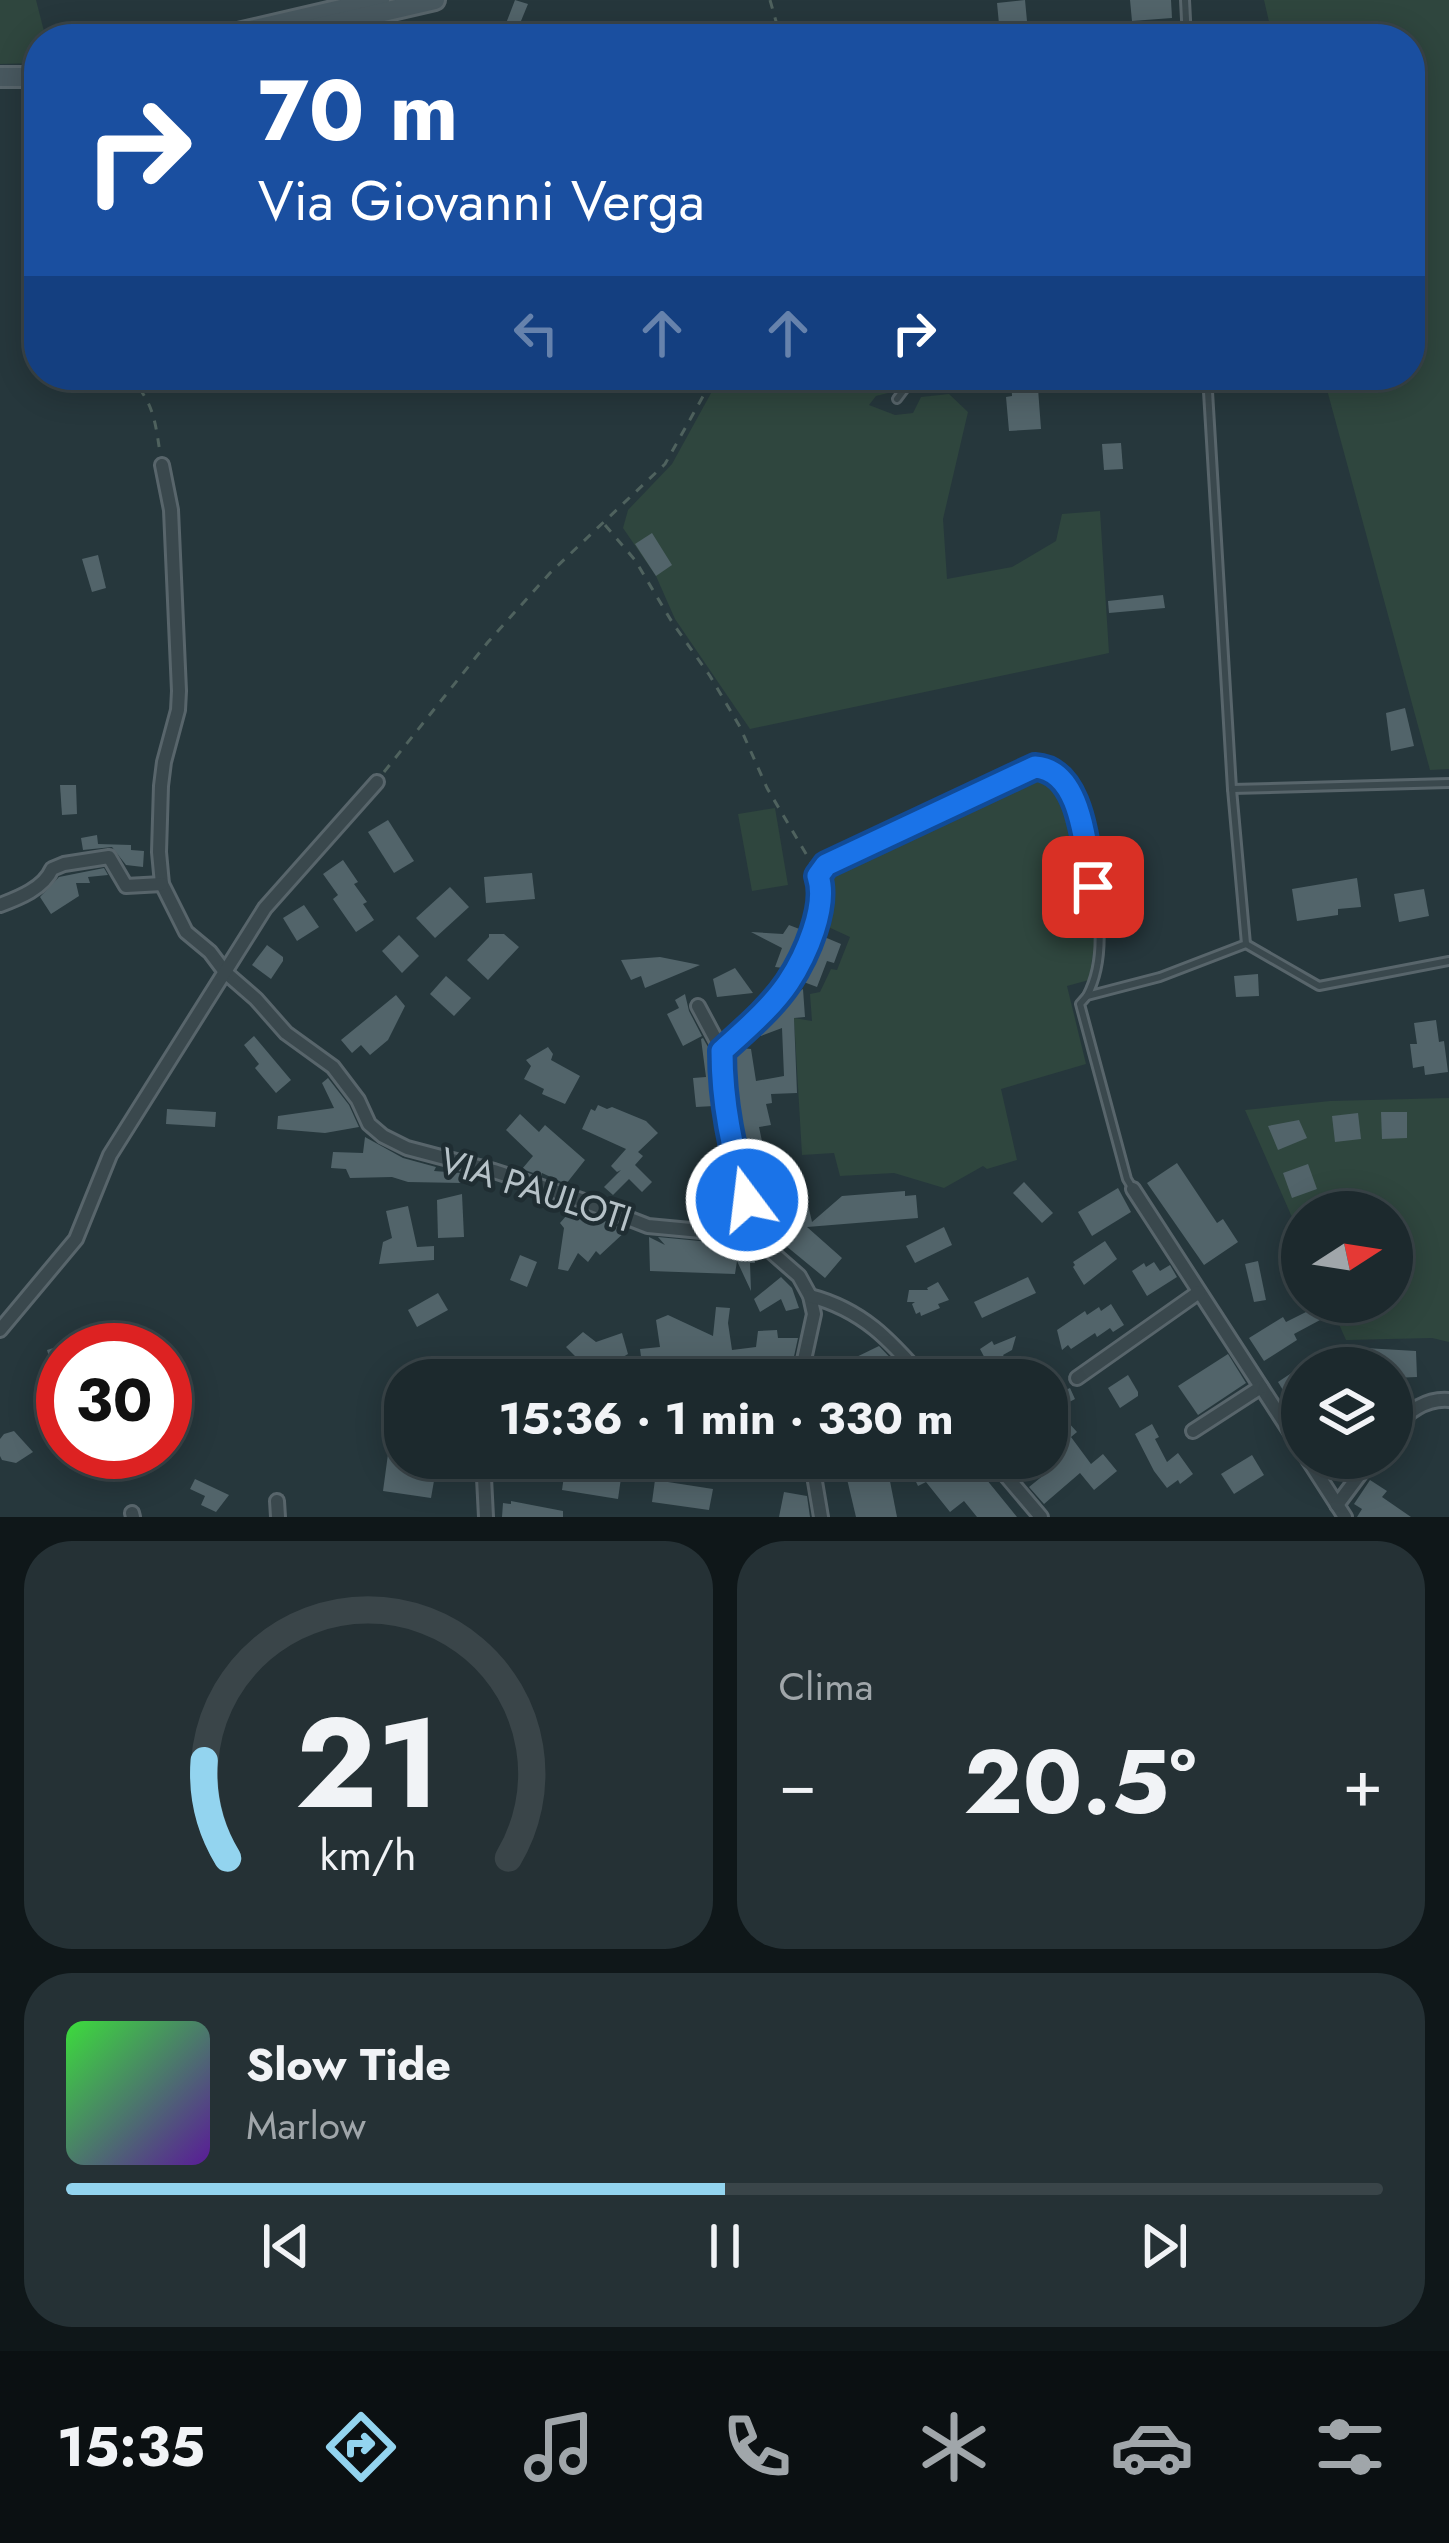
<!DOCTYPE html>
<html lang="it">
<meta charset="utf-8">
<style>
:root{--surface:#1c292d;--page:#253135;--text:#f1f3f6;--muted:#a0a6aa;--line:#3a4549;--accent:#93d4ef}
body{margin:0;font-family:Jost,sans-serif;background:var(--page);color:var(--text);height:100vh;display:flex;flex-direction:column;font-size:45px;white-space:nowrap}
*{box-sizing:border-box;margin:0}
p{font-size:39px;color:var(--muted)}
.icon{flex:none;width:66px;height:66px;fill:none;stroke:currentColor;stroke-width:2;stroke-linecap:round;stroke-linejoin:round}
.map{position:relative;height:1517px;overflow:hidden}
.panel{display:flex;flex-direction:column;gap:24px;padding:24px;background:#0f1719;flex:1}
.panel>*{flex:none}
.top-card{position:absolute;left:24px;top:24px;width:1401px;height:366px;border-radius:48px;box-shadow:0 6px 30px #0003,0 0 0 3px var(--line);background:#1a4fa0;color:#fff;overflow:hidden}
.needle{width:78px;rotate:78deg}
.controls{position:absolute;left:1281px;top:1191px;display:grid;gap:24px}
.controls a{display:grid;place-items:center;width:132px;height:132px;border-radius:50%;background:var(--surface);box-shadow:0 6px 30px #0003,0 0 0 3px var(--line);font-size:60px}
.speed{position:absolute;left:36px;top:1323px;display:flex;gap:24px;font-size:60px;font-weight:700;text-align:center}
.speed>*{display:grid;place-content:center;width:156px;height:156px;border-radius:50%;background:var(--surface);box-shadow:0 6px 30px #0003,0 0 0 3px var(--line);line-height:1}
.speed .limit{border:18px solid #d22;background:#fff;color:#111}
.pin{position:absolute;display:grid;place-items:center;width:102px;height:102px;color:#fff;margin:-51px;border-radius:24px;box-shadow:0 6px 18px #0006}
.me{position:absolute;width:132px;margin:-66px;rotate:345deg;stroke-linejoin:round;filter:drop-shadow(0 0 9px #0008)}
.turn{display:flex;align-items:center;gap:42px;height:252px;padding:0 36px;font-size:54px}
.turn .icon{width:156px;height:156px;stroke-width:2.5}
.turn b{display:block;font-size:84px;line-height:102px}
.lanes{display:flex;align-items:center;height:114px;padding:0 36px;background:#0003;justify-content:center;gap:60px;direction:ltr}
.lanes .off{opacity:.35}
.big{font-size:90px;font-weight:700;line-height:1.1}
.panel .card{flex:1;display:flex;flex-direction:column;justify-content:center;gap:18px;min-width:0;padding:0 42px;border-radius:48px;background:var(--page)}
.panel .dial{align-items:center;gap:0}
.dial svg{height:312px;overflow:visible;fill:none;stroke:var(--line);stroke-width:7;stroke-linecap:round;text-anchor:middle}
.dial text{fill:var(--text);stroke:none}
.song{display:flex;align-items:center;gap:36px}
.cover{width:144px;height:144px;border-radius:18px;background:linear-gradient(135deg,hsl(120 70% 55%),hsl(270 70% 35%))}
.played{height:12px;border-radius:6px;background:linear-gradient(90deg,var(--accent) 50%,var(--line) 50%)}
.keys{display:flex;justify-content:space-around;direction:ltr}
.heat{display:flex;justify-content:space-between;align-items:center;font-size:66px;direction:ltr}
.panel .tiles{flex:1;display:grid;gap:24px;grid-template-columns:1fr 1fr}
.card:last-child{grid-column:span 2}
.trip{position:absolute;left:384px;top:1359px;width:684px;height:120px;border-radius:48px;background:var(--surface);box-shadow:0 6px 30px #0003,0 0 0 3px var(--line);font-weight:700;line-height:120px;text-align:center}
.menu{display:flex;height:192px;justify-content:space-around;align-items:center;background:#0b1012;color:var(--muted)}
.menu .icon{width:84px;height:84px}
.menu .selected{color:var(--accent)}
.menu b{font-size:54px;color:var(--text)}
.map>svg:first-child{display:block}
.green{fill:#2f463e}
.building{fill:#52646a}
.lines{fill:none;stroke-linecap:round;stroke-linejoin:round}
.lane-casing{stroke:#58656b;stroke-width:12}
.street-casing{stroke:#58656b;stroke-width:18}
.secondary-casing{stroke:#58656b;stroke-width:24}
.path{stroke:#4f625e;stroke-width:3;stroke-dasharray:9 9;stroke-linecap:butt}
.lane{stroke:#3a484d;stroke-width:6}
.street{stroke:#3a484d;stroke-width:12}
.secondary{stroke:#48585f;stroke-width:18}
.route-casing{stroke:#114b97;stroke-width:30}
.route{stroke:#1a73e8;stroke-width:21}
.labels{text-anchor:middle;stroke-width:9;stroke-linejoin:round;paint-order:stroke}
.street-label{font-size:36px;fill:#b6c2c8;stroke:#1f2d32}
</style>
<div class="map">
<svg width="1449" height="1517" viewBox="0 0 1449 1517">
<rect width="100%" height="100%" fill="#26373c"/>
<!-- green -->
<g class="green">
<polygon points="0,0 36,0 46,39 39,39 39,63 0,64"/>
<polygon points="1264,0 1449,0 1449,769 1430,770 1323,375 1410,375 1410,39 1273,39"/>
<polygon points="721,375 906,375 892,392 876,396 869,405 895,415 913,413 921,397 949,394 968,412 943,519 947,579 1012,567 1056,541 1062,514 1100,511 1109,653 750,729 675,619 656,576 623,528 628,510 672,464"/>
<polygon points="1039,774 1059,784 1067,795 1096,932 1089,980 1067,986 1086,1064 1001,1089 1017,1160 987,1169 983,1166 944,1188 894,1173 840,1176 834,1153 802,1155 794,1018 812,1021 810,994 820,992 831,969 837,970 850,937 824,925 830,902 830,878 841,865"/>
<polygon points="775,808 788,885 752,891 738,814"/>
<polygon points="1449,1098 1449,1342 1432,1338 1346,1340 1329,1302 1392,1302 1392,1212 1302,1212 1302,1240 1245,1110 1330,1101"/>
</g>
<!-- building -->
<g class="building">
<polygon points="515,0 528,4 521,21 529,24 524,39 500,39"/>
<polygon points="1025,0 1027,21 999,24 997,3"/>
<polygon points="1130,0 1171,0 1172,18 1132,21"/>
<polygon points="1011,375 1037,375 1041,429 1009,431 1006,397 1012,396"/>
<polygon points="1121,443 1123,469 1104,470 1102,444"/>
<polygon points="652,533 672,565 656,576 635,544"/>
<polygon points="98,555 106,588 92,592 82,559"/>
<polygon points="1163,595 1165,608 1109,613 1108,601"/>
<polygon points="1405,708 1414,746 1391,751 1386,713"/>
<polygon points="60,785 76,785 77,814 62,815"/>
<polygon points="388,820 414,861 394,873 368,832"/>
<polygon points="97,835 98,844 131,845 131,850 144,851 143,867 126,865 112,847 83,850 81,838"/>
<polygon points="343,860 358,882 354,884 367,902 363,904 374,920 356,932 333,899 338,895 323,874"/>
<polygon points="104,868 108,875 88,877 90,883 76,883 79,896 51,914 40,897 59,877"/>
<polygon points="532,873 535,899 486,903 484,877"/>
<polygon points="1357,878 1361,907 1338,909 1338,915 1297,921 1292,889"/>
<polygon points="450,887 469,907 435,938 416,918"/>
<polygon points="1424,889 1429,916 1399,922 1394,894"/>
<polygon points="304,905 319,927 297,941 283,918"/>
<polygon points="789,925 802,930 800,936 784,968 775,967 782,948 751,932 783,934"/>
<polygon points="489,934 504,934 519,947 488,980 467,960 489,937"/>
<polygon points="399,935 419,956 402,973 382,951"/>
<polygon points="822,936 841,944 834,963 827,961 817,987 801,981"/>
<polygon points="267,945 283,957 283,961 271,979 252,965"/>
<polygon points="660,957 700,965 645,988 641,976 631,980 621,960"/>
<polygon points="735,968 753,993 717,997 713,979"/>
<polygon points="1258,974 1259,996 1236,997 1234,976"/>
<polygon points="446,976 471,998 454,1016 430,994"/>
<polygon points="803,989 805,1017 794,1018 797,1093 771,1094 772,1103 766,1104 771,1125 759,1127 769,1174 781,1171 786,1191 804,1187 812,1222 842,1196 905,1191 905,1196 916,1195 918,1218 807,1227 842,1258 825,1278 780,1241 776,1242 769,1234 763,1208 744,1154 742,1146 746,1145 734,1090 733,1056 741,1048 751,1049 756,1081 784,1076 782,1028 761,1036 759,1031 791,997"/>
<polygon points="685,994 689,1011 702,1036 683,1046 667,1014 679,1008 675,1000"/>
<polygon points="396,995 405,1006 388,1040 370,1055 361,1045 352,1053 341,1040"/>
<polygon points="1436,1020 1439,1042 1444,1041 1448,1072 1425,1075 1424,1066 1413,1068 1410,1044 1417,1044 1414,1023"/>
<polygon points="254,1036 291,1080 276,1093 255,1068 259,1064 244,1045"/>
<polygon points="703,1038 712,1054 714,1106 696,1107 693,1078 706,1077 701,1039"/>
<polygon points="548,1047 553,1054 551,1060 580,1076 565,1104 542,1094 544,1089 524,1079 531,1066 526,1060"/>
<polygon points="328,1078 349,1105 359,1127 325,1133 277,1129 278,1116 334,1108 322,1083"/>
<polygon points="598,1105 607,1109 612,1107 646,1121 658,1133 638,1152 643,1156 635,1165 652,1182 642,1192 629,1179 613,1195 604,1187 621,1170 617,1172 611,1166 626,1149 582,1129 591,1109 595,1111"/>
<polygon points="167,1109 216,1112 215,1127 166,1124"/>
<polygon points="1381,1112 1407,1112 1407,1138 1382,1139"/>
<polygon points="1358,1113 1361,1139 1335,1142 1332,1116"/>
<polygon points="520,1114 539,1132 545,1125 585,1160 566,1184 542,1173 542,1176 522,1169 533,1156 506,1130"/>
<polygon points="1299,1120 1307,1138 1278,1150 1268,1126"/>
<polygon points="365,1137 403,1158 436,1167 434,1171 461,1173 462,1183 408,1182 392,1177 350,1178 346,1169 331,1168 333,1152 363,1153"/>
<polygon points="1177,1163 1217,1223 1223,1219 1238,1242 1204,1265 1147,1183"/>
<polygon points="1308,1164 1317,1189 1292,1198 1283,1173"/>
<polygon points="725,1165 744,1215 747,1227 713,1222 704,1167"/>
<polygon points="1024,1182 1053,1213 1042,1223 1013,1193"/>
<polygon points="1118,1188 1131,1212 1092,1236 1078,1212"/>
<polygon points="462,1194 464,1237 438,1238 437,1200"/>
<polygon points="408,1206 417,1247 434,1246 434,1260 379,1264 383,1242 392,1238 386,1211"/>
<polygon points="573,1208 627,1230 600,1255 596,1251 588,1262 578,1253 568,1271 558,1269 564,1228 560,1223"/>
<polygon points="944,1227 952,1245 915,1263 906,1246"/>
<polygon points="649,1237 665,1245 658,1237 731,1244 754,1251 755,1263 750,1263 751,1291 737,1261 735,1274 650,1271"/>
<polygon points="1105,1241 1117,1259 1084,1285 1073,1267 1075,1265 1073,1262"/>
<polygon points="520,1255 537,1262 527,1287 510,1280"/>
<polygon points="1258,1261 1266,1300 1254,1302 1245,1264"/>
<polygon points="1154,1262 1160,1271 1170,1265 1177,1277 1147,1296 1132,1271 1144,1263 1146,1267"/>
<polygon points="781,1277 792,1288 799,1308 786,1311 781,1299 760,1312 754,1299"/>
<polygon points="1028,1277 1036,1293 982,1318 974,1302"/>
<polygon points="938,1282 949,1300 938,1304 940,1308 921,1316 920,1312 916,1314 912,1304 915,1302 907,1302 909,1290 928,1290 927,1288"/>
<polygon points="438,1293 448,1310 417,1327 408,1310"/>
<polygon points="1111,1304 1124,1325 1113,1332 1110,1328 1097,1337 1095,1333 1071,1349 1068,1345 1062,1350 1057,1330 1085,1311 1087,1315 1099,1307 1101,1311"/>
<polygon points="716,1307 730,1308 728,1323 732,1350 756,1347 758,1331 777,1330 778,1338 798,1338 793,1361 760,1364 760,1361 687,1372 688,1377 680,1377 681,1380 665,1380 663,1363 642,1364 640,1349 660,1347 656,1320 668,1315 713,1336"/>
<polygon points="1316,1307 1322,1319 1294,1334 1297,1340 1264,1361 1249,1338 1283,1317 1286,1322"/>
<polygon points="127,1325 135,1350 63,1350 63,1394 60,1394 47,1350"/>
<polygon points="583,1332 596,1342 622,1333 628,1354 608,1366 577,1358 566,1347"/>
<polygon points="1016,1336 1012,1350 1003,1355 1005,1358 989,1366 980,1349 992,1341 994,1345"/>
<polygon points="879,1346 903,1371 878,1380 849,1380 842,1364"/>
<polygon points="1365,1348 1416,1351 1417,1377 1392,1378 1392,1368 1365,1368"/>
<polygon points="1228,1354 1246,1383 1198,1415 1178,1386"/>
<polygon points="1302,1366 1302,1421 1278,1382"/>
<polygon points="1128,1375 1138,1392 1138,1396 1120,1408 1108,1388"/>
<polygon points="1070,1388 1075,1399 1056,1409 1077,1432 1071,1437 1091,1464 1103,1454 1117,1471 1094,1490 1080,1473 1044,1504 1029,1487 1055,1466 1047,1458 1047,1399"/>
<polygon points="1152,1424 1159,1437 1155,1439 1167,1462 1178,1453 1193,1474 1180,1484 1178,1480 1167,1488 1154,1471 1135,1434"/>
<polygon points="14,1431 33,1452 16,1463 2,1460 0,1456 0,1439 4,1434"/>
<polygon points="388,1454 405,1458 438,1458 431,1498 383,1491"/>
<polygon points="1252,1455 1264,1475 1234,1494 1221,1474"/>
<polygon points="733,1458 772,1458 769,1478 731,1473"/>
<polygon points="913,1458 969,1458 1017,1517 977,1517 964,1501 950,1512 926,1482 918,1486 906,1461"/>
<polygon points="565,1469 621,1478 618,1499 562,1490"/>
<polygon points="888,1471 897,1517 856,1517 847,1479"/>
<polygon points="195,1479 229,1495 216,1512 201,1505 205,1496 190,1489"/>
<polygon points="655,1480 713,1489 709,1510 652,1502"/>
<polygon points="1370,1480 1387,1491 1382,1497 1411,1517 1357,1517 1362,1509 1354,1504"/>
<polygon points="784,1492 807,1496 810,1517 779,1517"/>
<polygon points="511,1501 563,1511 563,1517 502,1517 503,1503 511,1504"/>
</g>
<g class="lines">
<defs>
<g id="lane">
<polyline points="1185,0 1187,39"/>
<polyline points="897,399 915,375"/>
<polyline points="1232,789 1449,783"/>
<path d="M819 874 825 865 1035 767C1059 769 1063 778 1074 797 1086 857 1117 940 1087 996"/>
<polyline points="1246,944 1319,986 1449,961"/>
<polyline points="1133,1189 1127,1179 1080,1004 1087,996 1160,977 1246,944 1232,789 1207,375"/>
</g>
<g id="street">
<polyline points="162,465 171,510 179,691 178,710 164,762 161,786 159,852 162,884 186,932 210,952 225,972 256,999 286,1033 333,1067 358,1100 369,1124 383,1136 407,1148 494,1171 584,1201 648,1226 733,1234 759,1241 799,1276 810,1296 814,1314 802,1369 802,1380"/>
<path d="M0 905C19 898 44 888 52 869L64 864 109 857 126 886 162 884"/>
<polyline points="698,1006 722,1051"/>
<polyline points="1133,1189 1302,1450"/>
<path d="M759 1241C761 1219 740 1182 734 1157 725 1122 722 1087 722 1051 740 1034 760 1017 777 998 799 971 829 910 818 876"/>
<path d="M810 1296C863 1310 890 1340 925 1380"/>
<polyline points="0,1330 76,1239 110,1155 265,908 377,782"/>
<polyline points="1077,1378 1199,1292"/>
<path d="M1392 1430C1407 1412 1425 1398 1449 1400"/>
<polyline points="1193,1431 1261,1387"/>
<polyline points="483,1458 486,1517"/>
<polyline points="811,1458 821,1517"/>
<polyline points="991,1458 1041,1517"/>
<polyline points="1307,1458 1345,1517"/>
<polyline points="277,1501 278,1517"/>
<polyline points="1337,1505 1372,1458"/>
<polyline points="132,1513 133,1517"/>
</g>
<g id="secondary">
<polyline points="212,39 380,0"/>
<polyline points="267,39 435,0"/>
<polyline points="0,77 39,77"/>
</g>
</defs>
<!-- lane casing -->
<use href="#lane" class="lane-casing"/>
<!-- street casing -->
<use href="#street" class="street-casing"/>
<!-- secondary casing -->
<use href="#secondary" class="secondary-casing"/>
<!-- path -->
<g class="path">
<polyline points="770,0 781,39"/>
<path d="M127 375C153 400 155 419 160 453"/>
<polyline points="605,525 635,560 672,622 710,676 740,727 767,788 812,864"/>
<polyline points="384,772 488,642 550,573 665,464 715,375"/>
</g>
<!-- lane -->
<use href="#lane" class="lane"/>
<!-- street -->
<use href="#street" class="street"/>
<!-- secondary -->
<use href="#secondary" class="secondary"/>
</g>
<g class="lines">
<defs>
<path id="route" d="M747 1200C732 1150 722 1103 722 1051 745 1030 771 1008 788 983 806 956 828 906 818 876L826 865 1035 767C1083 770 1085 850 1093 887"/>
</defs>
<!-- route casing -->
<use href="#route" class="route-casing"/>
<!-- route -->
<use href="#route" class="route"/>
</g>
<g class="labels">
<!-- street labels -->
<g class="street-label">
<text transform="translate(536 1189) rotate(18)" y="13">VIA PAULOTI</text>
</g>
</g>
</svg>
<div class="controls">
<a><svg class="needle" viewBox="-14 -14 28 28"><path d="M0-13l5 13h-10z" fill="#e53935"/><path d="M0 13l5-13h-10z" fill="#a0a6aa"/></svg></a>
<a><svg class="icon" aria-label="layers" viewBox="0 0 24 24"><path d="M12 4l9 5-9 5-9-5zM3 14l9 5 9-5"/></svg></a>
</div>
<div class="speed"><div class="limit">30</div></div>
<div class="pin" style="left:1093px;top:887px;background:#d93025"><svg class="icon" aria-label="arrive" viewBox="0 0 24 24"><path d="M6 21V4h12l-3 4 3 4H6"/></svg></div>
<svg class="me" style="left:747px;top:1200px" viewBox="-20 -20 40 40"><circle r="17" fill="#1a73e8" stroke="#fff" stroke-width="3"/><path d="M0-11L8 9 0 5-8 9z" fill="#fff"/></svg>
<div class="trip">15:36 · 1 min · 330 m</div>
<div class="top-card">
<div class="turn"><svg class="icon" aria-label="right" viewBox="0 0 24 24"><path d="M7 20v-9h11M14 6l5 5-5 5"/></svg><div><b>70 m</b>Via Giovanni Verga</div></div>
<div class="lanes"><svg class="icon off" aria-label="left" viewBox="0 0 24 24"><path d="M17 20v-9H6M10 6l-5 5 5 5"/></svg><svg class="icon off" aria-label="ahead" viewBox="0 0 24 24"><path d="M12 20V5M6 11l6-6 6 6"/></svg><svg class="icon off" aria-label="ahead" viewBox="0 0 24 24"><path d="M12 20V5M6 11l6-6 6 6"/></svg><svg class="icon" aria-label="right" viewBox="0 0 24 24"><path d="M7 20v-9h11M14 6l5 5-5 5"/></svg></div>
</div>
</div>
<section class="panel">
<div class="tiles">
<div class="card dial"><svg viewBox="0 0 100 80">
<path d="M14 69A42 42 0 1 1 86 69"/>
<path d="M14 69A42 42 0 0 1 8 44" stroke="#93d4ef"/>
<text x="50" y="56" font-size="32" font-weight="700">21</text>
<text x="50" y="72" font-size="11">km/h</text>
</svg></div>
<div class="card"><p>Clima</p>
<div class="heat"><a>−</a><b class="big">20.5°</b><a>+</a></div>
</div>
<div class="card">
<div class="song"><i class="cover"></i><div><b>Slow Tide</b><p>Marlow</p></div></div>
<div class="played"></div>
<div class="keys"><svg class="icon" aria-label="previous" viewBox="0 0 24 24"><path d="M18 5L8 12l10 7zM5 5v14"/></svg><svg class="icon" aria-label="pause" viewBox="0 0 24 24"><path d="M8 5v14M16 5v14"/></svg><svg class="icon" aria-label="next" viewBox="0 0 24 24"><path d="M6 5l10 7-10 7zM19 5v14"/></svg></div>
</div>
</div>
</section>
<nav class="menu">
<b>15:35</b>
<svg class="icon selected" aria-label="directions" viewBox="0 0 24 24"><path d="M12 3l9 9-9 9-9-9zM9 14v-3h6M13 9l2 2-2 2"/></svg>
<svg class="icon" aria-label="music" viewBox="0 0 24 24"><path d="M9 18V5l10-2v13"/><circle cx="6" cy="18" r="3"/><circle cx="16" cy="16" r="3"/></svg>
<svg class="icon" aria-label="phone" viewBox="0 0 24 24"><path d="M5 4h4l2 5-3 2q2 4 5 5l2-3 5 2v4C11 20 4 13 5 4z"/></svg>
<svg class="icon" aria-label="climate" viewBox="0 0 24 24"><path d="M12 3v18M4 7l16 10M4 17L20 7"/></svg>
<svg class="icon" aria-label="car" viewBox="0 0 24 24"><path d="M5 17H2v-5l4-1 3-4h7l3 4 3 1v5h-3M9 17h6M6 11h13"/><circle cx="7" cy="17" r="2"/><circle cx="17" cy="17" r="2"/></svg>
<svg class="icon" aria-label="filters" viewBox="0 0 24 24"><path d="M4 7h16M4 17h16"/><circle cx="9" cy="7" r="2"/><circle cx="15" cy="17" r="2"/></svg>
</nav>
